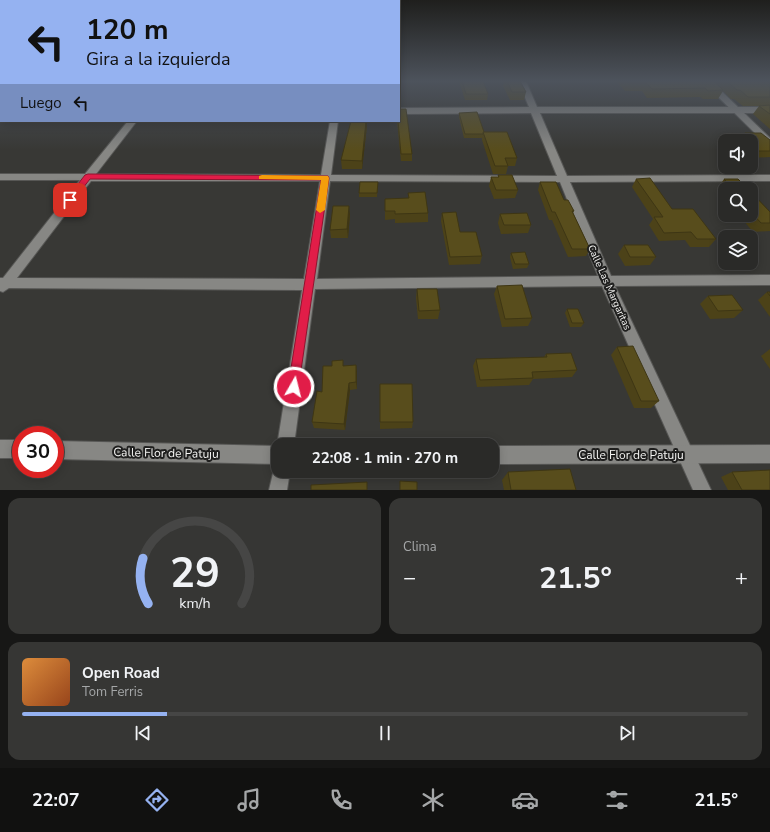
<!DOCTYPE html>
<html lang="es">
<meta charset="utf-8">
<style>
:root{--surface:#2a2a28;--page:#363634;--text:#f1f3f6;--muted:#a5a7a8;--line:#464645;--accent:#95b2f1}
body{margin:0;font-family:"Nunito Sans",sans-serif;background:var(--page);color:var(--text);height:100vh;display:flex;flex-direction:column;font-size:15px;white-space:nowrap}
*{box-sizing:border-box;margin:0}
p{font-size:13px;color:var(--muted)}
.icon{flex:none;width:22px;height:22px;fill:none;stroke:currentColor;stroke-width:2;stroke-linecap:round;stroke-linejoin:round}
.map{position:relative;height:490px;overflow:hidden}
.sheet{display:flex;flex-direction:column;gap:8px;padding:8px;background:#171716;flex:1}
.sheet>*{flex:none}
.hud{position:absolute;left:0px;top:0px;width:400px;height:122px;box-shadow:0 2px 10px #0003,0 0 0 1px var(--line);background:#95b2f1;color:#111;overflow:hidden}
.tools{position:absolute;left:718px;top:134px;display:grid;gap:8px}
.tools a{display:grid;place-items:center;width:40px;height:40px;border-radius:8px;background:var(--surface);box-shadow:0 2px 10px #0003,0 0 0 1px var(--line);font-size:20px}
.speed{position:absolute;left:12px;top:426px;display:flex;gap:8px;font-size:20px;font-weight:700;text-align:center}
.speed>*{display:grid;place-content:center;width:52px;height:52px;border-radius:50%;background:var(--surface);box-shadow:0 2px 10px #0003,0 0 0 1px var(--line);line-height:1}
.speed .limit{border:6px solid #d22;background:#fff;color:#111}
.pin{position:absolute;display:grid;place-items:center;width:34px;height:34px;color:#fff;margin:-17px;border-radius:8px;box-shadow:0 2px 6px #0006}
.me{position:absolute;width:44px;margin:-22px;rotate:8deg;stroke-linejoin:round;filter:drop-shadow(0 0 3px #0008)}
.turn{display:flex;align-items:center;gap:14px;height:84px;padding:0 20px;font-size:18px}
.turn .icon{width:52px;height:52px;stroke-width:2.5}
.turn b{display:block;font-size:28px;line-height:34px}
.then{display:flex;align-items:center;height:38px;padding:0 20px;background:#0003;gap:8px;font-size:15px}
.big{font-size:30px;font-weight:700;line-height:1.1}
.sheet .widget{flex:1;display:flex;flex-direction:column;justify-content:center;gap:6px;min-width:0;padding:0 14px;border-radius:12px;background:var(--page)}
.sheet .dial{align-items:center;gap:0}
.dial svg{height:104px;overflow:visible;fill:none;stroke:var(--line);stroke-width:7;stroke-linecap:round;text-anchor:middle}
.dial text{fill:var(--text);stroke:none}
.song{display:flex;align-items:center;gap:12px}
.cover{width:48px;height:48px;border-radius:6px;background:linear-gradient(135deg,hsl(30 70% 55%),hsl(20 70% 35%))}
.played{height:4px;border-radius:2px;background:linear-gradient(90deg,var(--accent) 20%,var(--line) 20%)}
.keys{display:flex;justify-content:space-around;direction:ltr}
.heat{display:flex;justify-content:space-between;align-items:center;font-size:22px;direction:ltr}
.sheet .tiles{flex:1;display:grid;gap:8px;grid-template-columns:1fr 1fr}
.widget:last-child{grid-column:span 2}
.trip{position:absolute;left:271px;top:438px;width:228px;height:40px;border-radius:12px;background:var(--surface);box-shadow:0 2px 10px #0003,0 0 0 1px var(--line);font-weight:700;line-height:40px;text-align:center}
.tabs{display:flex;height:64px;justify-content:space-around;align-items:center;background:#111110;color:var(--muted)}
.tabs .icon{width:28px;height:28px}
.tabs .on{color:var(--accent)}
.tabs b{font-size:18px;color:var(--text)}
.map>svg:first-child{display:block}
.lines{fill:none;stroke-linecap:round;stroke-linejoin:round}
.minor-casing{stroke:#575755;stroke-width:2}
.tertiary-casing{stroke:#575755;stroke-width:2}
.minor{fill:#878784;fill-rule:evenodd}
.tertiary{fill:#878784;fill-rule:evenodd}
.wall{fill:#4c4218}
.shaded-wall{fill:#3e3614}
.building{fill:#584d1c;stroke:#3e3614}
.route{fill:#e11d48;stroke:#92132f}
.slow{fill:#f59e0b}
.labels{text-anchor:middle;stroke-width:4;stroke-linejoin:round;paint-order:stroke}
.street-label{font-size:10px;fill:#f5f5f3;stroke:#1f1f1e}
.near-street-label{font-size:12px;fill:#f5f5f3;stroke:#1f1f1e}
</style>
<div class="map">
<svg width="770" height="490" viewBox="0 0 770 490">
<rect width="100%" height="100%" fill="#383835"/>
<g class="lines">
<defs>
<g id="minor">
<path d="M518 81H526L537 107H770V113H540L567 176 770 175V181L570 182 611 276 770 275V285L615 286 711 490H693L602 286 315 289 294 445H278V464L55 459V441L277 446 302 290 9 288 3 292 0 291V278H3L80 180H0V174H85L128 121H137L96 174 321 175 330 121H338L331 175 557 176 531 113 399 114V108L529 107ZM91 181H320L304 279 17 278ZM330 181 560 182 598 276 317 279Z"/>
<rect x="0" y="108" width="1" height="6"/>
<rect x="0" y="440" width="21" height="18"/>
</g>
<g id="tertiary">
<polygon points="702,81 711,81 770,138 770,146 767,145"/>
<polygon points="770,445 770,463 492,464 492,446"/>
<polygon points="278,463 278,471 290,471 287,490 269,490 275,465"/>
</g>
</defs>
<!-- minor casing -->
<use href="#minor" class="minor-casing"/>
<!-- tertiary casing -->
<use href="#tertiary" class="tertiary-casing"/>
<!-- minor -->
<use href="#minor" class="minor"/>
<!-- tertiary -->
<use href="#tertiary" class="tertiary"/>
</g>
<!-- wall -->
<g class="wall">
<polygon points="459,81 483,81 488,94 487,100 465,100"/>
<polygon points="504,81 520,81 526,92 524,100 510,100 503,86"/>
<polygon points="616,81 770,81 770,129 753,114 759,106 743,106 734,99 731,99 723,91 718,99 703,99 700,97 647,98 642,91 625,91"/>
<polygon points="459,113 484,132 517,158 515,166 508,166 506,174 493,174 482,140 482,138 464,138 459,117"/>
<polygon points="397,121 399,121 412,154 412,161 401,161"/>
<polygon points="367,126 362,169 342,169 341,160"/>
<polygon points="745,133 770,140 770,157 751,158 751,141 730,141 733,138 742,138"/>
<polygon points="498,175 518,190 515,198 494,199 489,186 491,177 498,177"/>
<polygon points="636,179 672,209 716,239 709,247 690,247 685,240 659,241 649,225 653,219 632,187"/>
<polygon points="724,179 748,189 725,189 725,196 718,188"/>
<polygon points="378,182 377,197 359,197 359,193"/>
<polygon points="540,182 564,200 574,211 573,213 590,249 586,256 568,257 552,220 549,220 538,190"/>
<polygon points="751,192 770,212 770,231 753,232 744,221 746,220 742,215 751,215"/>
<polygon points="408,193 428,213 428,222 395,223 395,219 385,220 385,199 408,198"/>
<polygon points="442,213 482,256 480,264 449,265 441,221"/>
<polygon points="350,214 348,238 331,238 330,230"/>
<polygon points="500,214 531,225 528,233 501,234 498,223"/>
<polygon points="624,245 656,257 650,265 625,266 618,254"/>
<polygon points="511,253 529,264 527,268 513,269 510,257"/>
<polygon points="497,286 532,318 528,326 502,327 494,294"/>
<polygon points="417,289 440,310 438,319 418,319 416,298"/>
<polygon points="767,292 770,292 770,317 758,300"/>
<polygon points="708,296 743,310 734,318 710,319 700,304"/>
<polygon points="567,309 584,323 581,327 570,327 565,313"/>
<polygon points="617,347 659,401 651,408 634,408 611,355"/>
<polygon points="770,349 770,369 761,356"/>
<polygon points="546,354 577,370 572,377 533,379 529,385 477,387 473,366 476,359 544,357"/>
<polygon points="356,365 357,389 350,390 345,430 314,428 312,422 322,392 344,366"/>
<polygon points="380,384 413,422 412,428 380,429"/>
<polygon points="508,472 576,490 504,490 502,480"/>
<polygon points="732,472 770,490 728,490 721,477"/>
</g>
<!-- shaded-wall -->
<g class="shaded-wall">
<polygon points="366,121 367,121 367,126 362,169 362,161"/>
<polygon points="349,206 350,214 348,238 347,229"/>
<polygon points="356,365 357,372 357,389 356,382"/>
<polygon points="349,383 350,390 345,430 344,424"/>
</g>
<!-- building -->
<g class="building">
<polygon points="462,81 483,81 488,94 466,94"/>
<polygon points="507,81 520,81 526,92 512,92"/>
<polygon points="627,81 714,81 723,90 708,91 705,88 652,89 646,83 629,83"/>
<polygon points="727,81 770,81 770,97 748,97 740,90 737,90"/>
<polygon points="770,105 770,114 759,106"/>
<polygon points="399,109 406,109 412,154 401,154 398,121 399,121"/>
<polygon points="477,112 484,132 483,134 465,134 459,113"/>
<polygon points="351,121 366,121 362,161 341,160"/>
<polygon points="483,132 507,132 517,158 505,158 508,166 495,166"/>
<polygon points="745,133 761,133 770,140 770,151 751,151 751,141 736,141 733,138 750,137"/>
<polygon points="498,175 512,175 518,190 496,190 491,177 499,177"/>
<polygon points="650,178 672,209 693,209 716,239 697,239 691,232 664,233 654,217 663,217 636,179"/>
<polygon points="724,179 738,179 748,189 733,189"/>
<polygon points="360,182 378,182 377,193 359,193"/>
<polygon points="540,182 556,182 564,200 568,200 574,211 572,211 590,249 572,249 555,212 552,212"/>
<polygon points="425,192 428,213 395,214 395,211 385,211 385,199 409,198 408,193"/>
<polygon points="751,192 770,212 770,223 761,223 752,213 755,213 751,209"/>
<polygon points="333,206 349,206 347,229 330,230"/>
<polygon points="456,212 460,232 476,232 482,256 450,257 442,213"/>
<polygon points="527,213 531,225 504,225 500,214"/>
<polygon points="624,245 648,245 656,257 630,257"/>
<polygon points="525,252 529,264 515,264 511,253"/>
<polygon points="522,285 532,318 505,319 497,286"/>
<polygon points="417,289 437,289 440,310 419,311"/>
<polygon points="767,292 770,292 770,296"/>
<polygon points="732,295 743,310 718,311 708,296"/>
<polygon points="567,309 578,309 584,323 572,323"/>
<polygon points="633,346 659,401 641,401 617,347"/>
<polygon points="571,353 577,370 532,372 533,378 480,380 476,359 547,357 546,354"/>
<polygon points="343,360 343,366 356,365 356,382 349,383 344,424 312,422 317,391 322,392 323,366 332,366 332,361"/>
<polygon points="380,384 412,384 413,422 380,422"/>
<polygon points="570,469 576,490 511,490 508,472"/>
<polygon points="770,470 770,490 742,490 732,472"/>
<polygon points="400,481 417,482 417,490 400,490"/>
<polygon points="367,482 367,490 311,490 311,485"/>
</g>
<!-- sky -->
<linearGradient id="sky" x2="0" y2="1"><stop stop-color="#1f1f1d"/><stop offset="0.54" stop-color="#4d535c"/><stop offset="1" stop-color="#4d535c" stop-opacity="0"/></linearGradient>
<rect width="770" height="150" fill="url(#sky)"/>
<!-- route -->
<polygon class="route" points="88,174 328,176 329,178 298,391 294,393 290,391 288,387 321,180 90,179 72,202 67,202 65,200 67,198 85,175"/>
<!-- slow -->
<polygon class="slow" points="262,175 328,176 329,178 325,210 320,213 316,210 321,180 259,179 259,176"/>
<g class="labels">
<!-- street labels -->
<g class="street-label">
<text transform="translate(610 287) rotate(66)" y="4">Calle Las Margaritas</text>
</g>
<!-- near-street labels -->
<g class="near-street-label">
<text transform="translate(166 453) rotate(1)" y="4">Calle Flor de Patuju</text>
<text x="631" y="459">Calle Flor de Patuju</text>
</g>
</g>
</svg>
<div class="tools">
<a><svg class="icon" aria-label="sound" viewBox="0 0 24 24"><path d="M4 9h4l5-4v14l-5-4H4zM17 9q2 3 0 6"/></svg></a>
<a><svg class="icon" aria-label="search" viewBox="0 0 24 24"><circle cx="10" cy="10" r="6"/><path d="M15 15l6 6"/></svg></a>
<a><svg class="icon" aria-label="layers" viewBox="0 0 24 24"><path d="M12 4l9 5-9 5-9-5zM3 14l9 5 9-5"/></svg></a>
</div>
<div class="speed"><div class="limit">30</div></div>
<div class="pin" style="left:70px;top:200px;background:#d93025"><svg class="icon" aria-label="arrive" viewBox="0 0 24 24"><path d="M6 21V4h12l-3 4 3 4H6"/></svg></div>
<svg class="me" style="left:294px;top:387px" viewBox="-20 -20 40 40"><circle r="17" fill="#e11d48" stroke="#fff" stroke-width="3"/><path d="M0-11L8 9 0 5-8 9z" fill="#fff"/></svg>
<div class="trip">22:08 · 1 min · 270 m</div>
<div class="hud">
<div class="turn"><svg class="icon" aria-label="left" viewBox="0 0 24 24"><path d="M17 20v-9H6M10 6l-5 5 5 5"/></svg><div><b>120 m</b>Gira a la izquierda</div></div>
<div class="then">Luego<svg class="icon" aria-label="left" viewBox="0 0 24 24"><path d="M17 20v-9H6M10 6l-5 5 5 5"/></svg></div>
</div>
</div>
<section class="sheet">
<div class="tiles">
<div class="widget dial"><svg viewBox="0 0 100 80">
<path d="M14 69A42 42 0 1 1 86 69"/>
<path d="M14 69A42 42 0 0 1 10 34" stroke="#95b2f1"/>
<text x="50" y="56" font-size="32" font-weight="700">29</text>
<text x="50" y="72" font-size="11">km/h</text>
</svg></div>
<div class="widget"><p>Clima</p>
<div class="heat"><a>−</a><b class="big">21.5°</b><a>+</a></div>
</div>
<div class="widget">
<div class="song"><i class="cover"></i><div><b>Open Road</b><p>Tom Ferris</p></div></div>
<div class="played"></div>
<div class="keys"><svg class="icon" aria-label="previous" viewBox="0 0 24 24"><path d="M18 5L8 12l10 7zM5 5v14"/></svg><svg class="icon" aria-label="pause" viewBox="0 0 24 24"><path d="M8 5v14M16 5v14"/></svg><svg class="icon" aria-label="next" viewBox="0 0 24 24"><path d="M6 5l10 7-10 7zM19 5v14"/></svg></div>
</div>
</div>
</section>
<nav class="tabs">
<b>22:07</b>
<svg class="icon on" aria-label="directions" viewBox="0 0 24 24"><path d="M12 3l9 9-9 9-9-9zM9 14v-3h6M13 9l2 2-2 2"/></svg>
<svg class="icon" aria-label="music" viewBox="0 0 24 24"><path d="M9 18V5l10-2v13"/><circle cx="6" cy="18" r="3"/><circle cx="16" cy="16" r="3"/></svg>
<svg class="icon" aria-label="phone" viewBox="0 0 24 24"><path d="M5 4h4l2 5-3 2q2 4 5 5l2-3 5 2v4C11 20 4 13 5 4z"/></svg>
<svg class="icon" aria-label="climate" viewBox="0 0 24 24"><path d="M12 3v18M4 7l16 10M4 17L20 7"/></svg>
<svg class="icon" aria-label="car" viewBox="0 0 24 24"><path d="M5 17H2v-5l4-1 3-4h7l3 4 3 1v5h-3M9 17h6M6 11h13"/><circle cx="7" cy="17" r="2"/><circle cx="17" cy="17" r="2"/></svg>
<svg class="icon" aria-label="filters" viewBox="0 0 24 24"><path d="M4 7h16M4 17h16"/><circle cx="9" cy="7" r="2"/><circle cx="15" cy="17" r="2"/></svg>
<b>21.5°</b>
</nav>
